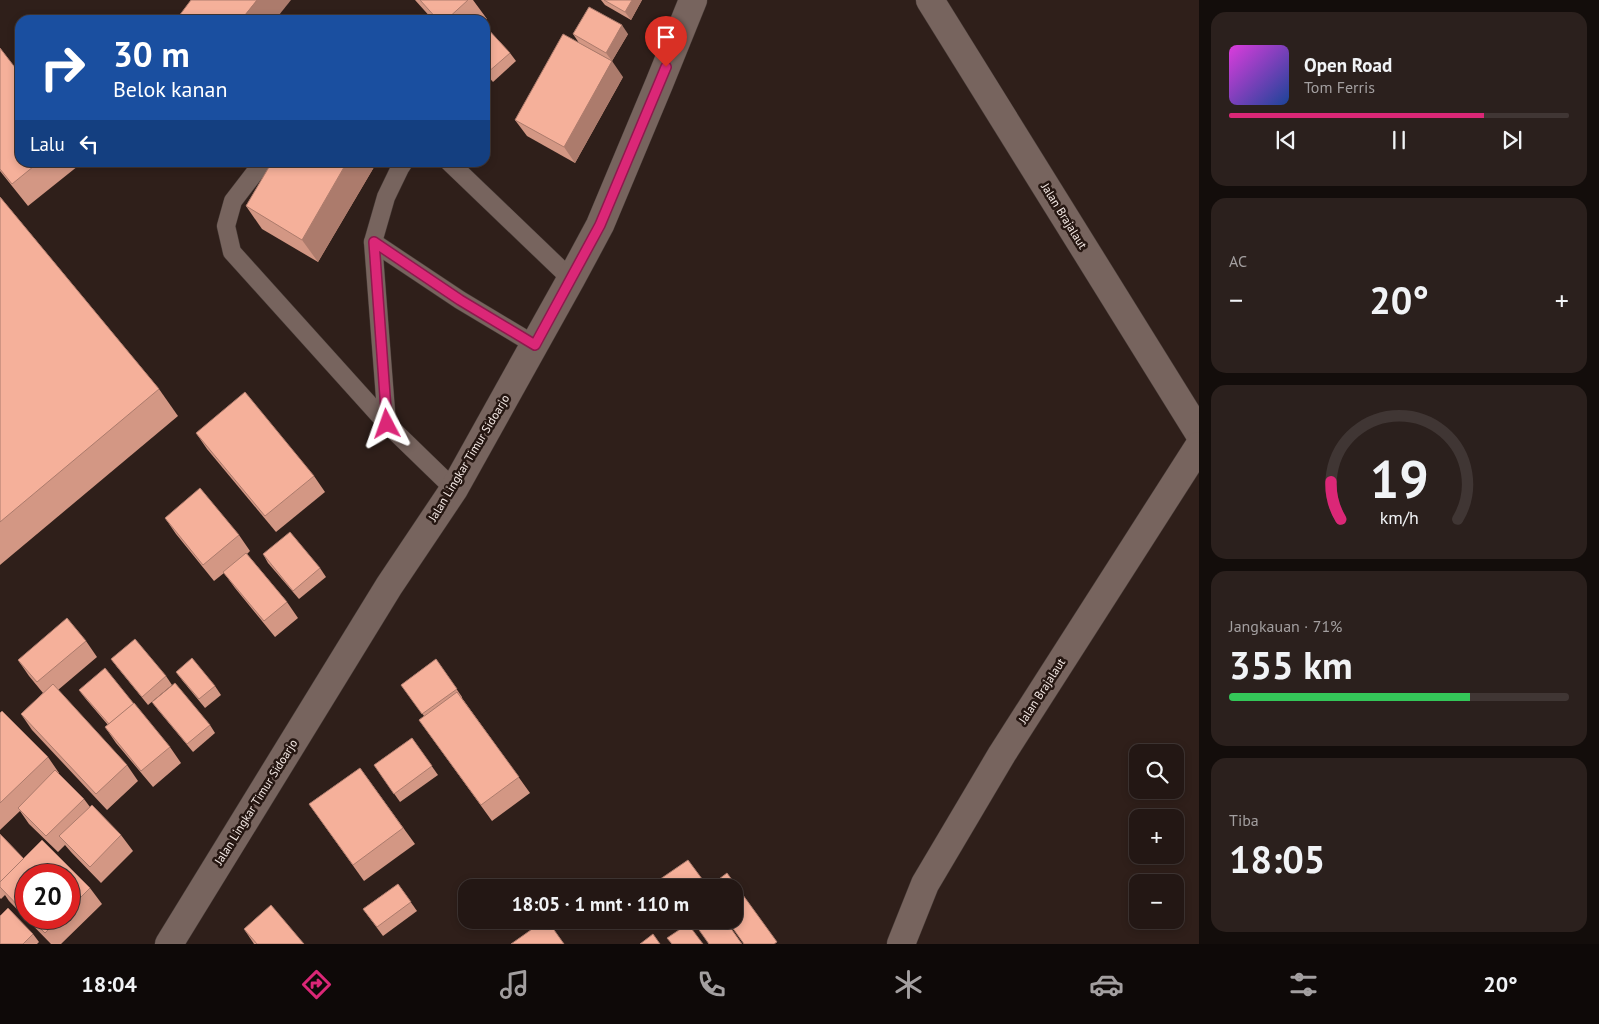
<!DOCTYPE html>
<html lang="id">
<meta charset="utf-8">
<style>
:root{--surface:#231714;--page:#2b201d;--text:#f1f3f6;--muted:#a39fa0;--line:#403634;--accent:#db2777}
body{margin:0;font-family:"PT Sans",sans-serif;background:var(--page);color:var(--text);height:100vh;display:flex;flex-direction:column;font-size:19px;white-space:nowrap}
*{box-sizing:border-box;margin:0}
p{font-size:16px;color:var(--muted)}
.icon{flex:none;width:28px;height:28px;fill:none;stroke:currentColor;stroke-width:2;stroke-linecap:round;stroke-linejoin:round}
.map{position:relative;flex:1;overflow:hidden}
.sheet{display:flex;flex-direction:column;gap:12px;padding:12px;background:#130d0b;width:400px}
.sheet>*{flex:none}
.top-card{position:absolute;left:15px;top:15px;width:475px;height:152px;border-radius:15px;box-shadow:0 2px 8px #0003,0 0 0 1px var(--line);background:#1a4fa0;color:#fff;overflow:hidden}
.controls{position:absolute;left:1129px;top:744px;display:grid;gap:10px}
.controls a{display:grid;place-items:center;width:55px;height:55px;border-radius:10px;background:var(--surface);box-shadow:0 2px 8px #0003,0 0 0 1px var(--line);font-size:25px}
.speed{position:absolute;left:15px;top:864px;display:flex;gap:10px;font-size:25px;font-weight:700;text-align:center}
.speed>*{display:grid;place-content:center;width:65px;height:65px;border-radius:50%;background:var(--surface);box-shadow:0 2px 8px #0003,0 0 0 1px var(--line);line-height:1}
.speed .limit{border:8px solid #d22;background:#fff;color:#111}
.pin{position:absolute;display:grid;place-items:center;width:42px;height:42px;color:#fff;margin:-51px -21px;border-radius:50% 50% 50% 0;rotate:-45deg;box-shadow:0 0 5px #0007}
.pin .icon{rotate:45deg}
.me{position:absolute;width:55px;margin:-28px;rotate:356deg;stroke-linejoin:round;filter:drop-shadow(0 0 4px #0008)}
.turn{display:flex;align-items:center;gap:18px;height:105px;padding:0 15px;font-size:22px}
.turn .icon{width:65px;height:65px;stroke-width:2.5}
.turn b{display:block;font-size:35px;line-height:42px}
.then{display:flex;align-items:center;height:48px;padding:0 15px;background:#0003;gap:10px;font-size:19px}
.big{font-size:38px;font-weight:600;line-height:1.1}
.sheet .widget{flex:1;display:flex;flex-direction:column;justify-content:center;gap:8px;min-width:0;padding:0 18px;border-radius:15px;background:var(--page)}
.sheet .dial{align-items:center;gap:0}
.dial svg{height:130px;overflow:visible;fill:none;stroke:var(--line);stroke-width:7;stroke-linecap:round;text-anchor:middle}
.dial text{fill:var(--text);stroke:none}
.song{display:flex;align-items:center;gap:15px}
.cover{width:60px;height:60px;border-radius:8px;background:linear-gradient(135deg,hsl(300 70% 55%),hsl(220 70% 35%))}
.played{height:5px;border-radius:2px;background:linear-gradient(90deg,var(--accent) 75%,var(--line) 75%)}
.keys{display:flex;justify-content:space-around;direction:ltr}
.heat{display:flex;justify-content:space-between;align-items:center;font-size:28px;direction:ltr}
.charge{height:8px;border-radius:4px;background:linear-gradient(90deg,#34c759 71%,var(--line) 0)}
.trip{position:absolute;left:458px;top:879px;width:285px;height:50px;border-radius:15px;background:var(--surface);box-shadow:0 2px 8px #0003,0 0 0 1px var(--line);font-weight:600;line-height:50px;text-align:center}
.tabs{display:flex;height:80px;justify-content:space-around;align-items:center;background:#0e0908;color:var(--muted)}
.tabs .icon{width:35px;height:35px}
.tabs .on{color:var(--accent)}
.tabs b{font-size:22px;color:var(--text)}
main{display:flex;flex:1;min-height:0}
.map>svg:first-child{display:block}
.lines{fill:none;stroke-linecap:round;stroke-linejoin:round}
.service-casing{stroke:#473b37;stroke-width:19}
.minor-casing{stroke:#473b37;stroke-width:29}
.secondary-casing{stroke:#473b37;stroke-width:29}
.service{stroke:#77645e;stroke-width:18}
.minor{stroke:#77645e;stroke-width:28}
.secondary{stroke:#77645e;stroke-width:28}
.wall{fill:#d39784;fill-rule:evenodd}
.shaded-wall{fill:#ac7b6c}
.building{fill:#f5b09a;stroke:#ac7b6c}
.route-casing{stroke:#8e194d;stroke-width:12}
.route{stroke:#db2777;stroke-width:9}
.labels{text-anchor:middle;stroke-width:5;stroke-linejoin:round;paint-order:stroke}
.street-label{font-size:12px;fill:#f6ebe7;stroke:#251611}
</style>
<main>
<div class="map">
<svg width="1199" height="944" viewBox="0 0 1199 944">
<rect width="100%" height="100%" fill="#2f1f1a"/>
<g class="lines">
<defs>
<g id="service">
<polyline points="263,162 233,201 226,226 232,252 387,424 454,489"/>
<polyline points="449,162 571,279"/>
<polyline points="373,242 460,300 535,345"/>
<polyline points="387,424 373,242 386,197 400,168 404,162"/>
</g>
<g id="minor">
<polyline points="930,0 1199,433"/>
<polyline points="901,944 925,884 1002,754 1199,446"/>
</g>
<polyline id="secondary" points="169,944 389,586 454,489 571,279 600,225 659,84 693,0"/>
</defs>
<!-- service casing -->
<use href="#service" class="service-casing"/>
<!-- minor casing -->
<use href="#minor" class="minor-casing"/>
<!-- secondary casing -->
<use href="#secondary" class="secondary-casing"/>
<!-- service -->
<use href="#service" class="service"/>
<!-- minor -->
<use href="#minor" class="minor"/>
<!-- secondary -->
<use href="#secondary" class="secondary"/>
</g>
<!-- wall -->
<g class="wall">
<polygon points="415,0 473,0 487,19 485,21 485,20 433,20"/>
<polygon points="601,0 642,0 631,20 605,5"/>
<polygon points="485,26 510,53 516,61 493,82 485,73"/>
<polygon points="573,34 628,34 612,61 579,43"/>
<polygon points="0,48 20,162 83,162 28,206 0,171"/>
<polygon points="623,77 575,163 527,136 515,120"/>
<polygon points="272,162 377,162 318,262 262,229 246,206"/>
<polygon points="0,197 159,389 178,416 0,565"/>
<polygon points="196,433 314,476 325,492 276,532 207,449"/>
<polygon points="165,518 239,535 250,551 247,554 287,602 298,618 275,637 235,588 224,573 214,581 176,534"/>
<polygon points="263,554 320,568 326,577 299,599 268,563"/>
<polygon points="86,641 97,657 58,690 127,765 138,781 107,810 32,730 21,714 43,693 29,676 18,660"/>
<polygon points="111,659 166,676 172,685 148,705 117,667"/>
<polygon points="436,659 462,697 462,698 530,793 492,821 419,720 424,716 401,685"/>
<polygon points="176,672 215,686 221,695 205,708 182,680"/>
<polygon points="79,690 170,747 181,763 153,787 116,743 105,727 108,725 85,698"/>
<polygon points="152,702 210,725 215,733 193,752 158,710"/>
<polygon points="0,713 48,757 59,773 58,773 84,799 90,807 121,835 133,851 101,883 71,852 65,845 58,852 29,824 20,811 0,830"/>
<polygon points="412,738 438,775 400,802 374,765"/>
<polygon points="360,768 415,844 364,881 309,804"/>
<path d="M0 834 24 859 42 840 90 888 102 904 61 944H51L9 901 5 895 1 899 0 898ZM26 875H69V918H26Z"/>
<polygon points="398,884 417,911 383,936 363,909"/>
<polygon points="244,929 304,944 254,944"/>
<polygon points="33,934 39,942 37,944 0,944"/>
</g>
<!-- shaded-wall -->
<g class="shaded-wall">
<polygon points="257,0 291,0 275,20 241,20"/>
<polygon points="632,0 642,0 631,20 625,12"/>
<polygon points="622,25 628,34 612,61 606,53"/>
<polygon points="612,61 623,77 575,163 564,147"/>
<polygon points="347,162 377,162 318,262 302,240"/>
</g>
<!-- building -->
<g class="building">
<polygon points="191,0 257,0 241,20 176,20"/>
<polygon points="420,0 468,0 446,20 438,20"/>
<polygon points="604,0 632,0 625,12"/>
<polygon points="589,7 622,25 606,53 573,34"/>
<polygon points="485,26 510,53 487,73 485,71"/>
<polygon points="563,34 612,61 564,147 515,120"/>
<polygon points="0,48 20,74 20,162 39,162 12,184 0,169"/>
<polygon points="272,162 347,162 302,240 246,206"/>
<polygon points="0,197 159,389 0,522"/>
<polygon points="245,392 314,476 265,516 196,433"/>
<polygon points="200,488 239,535 203,565 165,518"/>
<polygon points="290,532 320,568 293,591 263,554"/>
<polygon points="246,553 287,602 264,621 223,572"/>
<polygon points="67,618 86,641 37,682 18,660"/>
<polygon points="135,639 166,676 142,697 111,659"/>
<polygon points="192,658 215,686 199,699 176,672"/>
<polygon points="436,659 457,689 422,714 401,685"/>
<polygon points="105,668 134,704 109,724 79,690"/>
<polygon points="175,683 210,725 187,744 152,702"/>
<polygon points="53,684 127,765 96,794 21,714"/>
<polygon points="457,692 519,777 481,805 419,720"/>
<polygon points="134,703 170,747 141,771 105,727"/>
<polygon points="2,711 48,757 0,803 0,713"/>
<polygon points="412,738 432,766 394,794 374,765"/>
<polygon points="360,768 403,828 353,865 309,804"/>
<polygon points="55,770 84,799 46,836 18,808"/>
<polygon points="92,805 121,835 90,867 59,836"/>
<polygon points="0,834 24,859 0,882"/>
<polygon points="42,840 90,888 69,909 69,875 26,875 26,914 0,887 0,882"/>
<polygon points="688,860 708,887 656,888 653,884"/>
<polygon points="727,873 777,942 774,944 744,944 727,920 734,920 734,888 707,888"/>
<polygon points="398,884 411,902 377,927 363,909"/>
<polygon points="271,905 304,944 257,944 244,929"/>
<polygon points="8,908 33,934 23,944 0,944 0,916"/>
<polygon points="30,918 60,918 45,933"/>
<polygon points="545,920 547,920 564,944 511,944"/>
<polygon points="692,920 725,920 742,944 709,944"/>
<polygon points="688,924 703,944 672,944 667,938"/>
<polygon points="653,934 660,944 640,944"/>
</g>
<g class="lines">
<defs>
<polyline id="route" points="387,424 374,242 460,300 535,345 600,225 666,67"/>
</defs>
<!-- route casing -->
<use href="#route" class="route-casing"/>
<!-- route -->
<use href="#route" class="route"/>
</g>
<g class="labels">
<!-- street labels -->
<g class="street-label">
<text transform="translate(1064 216) rotate(58)" y="4">Jalan Brajalaut</text>
<text transform="translate(469 458) rotate(-59)" y="4">Jalan Lingkar Timur Sidoarjo</text>
<text transform="translate(1042 691) rotate(-57)" y="4">Jalan Brajalaut</text>
<text transform="translate(256 802) rotate(-58)" y="4">Jalan Lingkar Timur Sidoarjo</text>
</g>
</g>
</svg>
<div class="controls">
<a><svg class="icon" aria-label="search" viewBox="0 0 24 24"><circle cx="10" cy="10" r="6"/><path d="M15 15l6 6"/></svg></a>
<a>+</a>
<a>−</a>
</div>
<div class="speed"><div class="limit">20</div></div>
<div class="pin" style="left:666px;top:67px;background:#d93025"><svg class="icon" aria-label="arrive" viewBox="0 0 24 24"><path d="M6 21V4h12l-3 4 3 4H6"/></svg></div>
<svg class="me" style="left:387px;top:424px" viewBox="-20 -20 40 40"><path d="M0-17L14 15 0 8-14 15z" fill="#db2777" stroke="#fff" stroke-width="4"/></svg>
<div class="trip">18:05 · 1 mnt · 110 m</div>
<div class="top-card">
<div class="turn"><svg class="icon" aria-label="right" viewBox="0 0 24 24"><path d="M7 20v-9h11M14 6l5 5-5 5"/></svg><div><b>30 m</b>Belok kanan</div></div>
<div class="then">Lalu<svg class="icon" aria-label="left" viewBox="0 0 24 24"><path d="M17 20v-9H6M10 6l-5 5 5 5"/></svg></div>
</div>
</div>
<section class="sheet">
<div class="widget">
<div class="song"><i class="cover"></i><div><b>Open Road</b><p>Tom Ferris</p></div></div>
<div class="played"></div>
<div class="keys"><svg class="icon" aria-label="previous" viewBox="0 0 24 24"><path d="M18 5L8 12l10 7zM5 5v14"/></svg><svg class="icon" aria-label="pause" viewBox="0 0 24 24"><path d="M8 5v14M16 5v14"/></svg><svg class="icon" aria-label="next" viewBox="0 0 24 24"><path d="M6 5l10 7-10 7zM19 5v14"/></svg></div>
</div>
<div class="widget"><p>AC</p>
<div class="heat"><a>−</a><b class="big">20°</b><a>+</a></div>
</div>
<div class="widget dial"><svg viewBox="0 0 100 80">
<path d="M14 69A42 42 0 1 1 86 69"/>
<path d="M14 69A42 42 0 0 1 8 46" stroke="#db2777"/>
<text x="50" y="56" font-size="32" font-weight="700">19</text>
<text x="50" y="72" font-size="11">km/h</text>
</svg></div>
<div class="widget"><p>Jangkauan · 71%</p><b class="big">355 km</b><div class="charge"></div></div>
<div class="widget"><p>Tiba</p><b class="big">18:05</b></div>
</section>
</main>
<nav class="tabs">
<b>18:04</b>
<svg class="icon on" aria-label="directions" viewBox="0 0 24 24"><path d="M12 3l9 9-9 9-9-9zM9 14v-3h6M13 9l2 2-2 2"/></svg>
<svg class="icon" aria-label="music" viewBox="0 0 24 24"><path d="M9 18V5l10-2v13"/><circle cx="6" cy="18" r="3"/><circle cx="16" cy="16" r="3"/></svg>
<svg class="icon" aria-label="phone" viewBox="0 0 24 24"><path d="M5 4h4l2 5-3 2q2 4 5 5l2-3 5 2v4C11 20 4 13 5 4z"/></svg>
<svg class="icon" aria-label="climate" viewBox="0 0 24 24"><path d="M12 3v18M4 7l16 10M4 17L20 7"/></svg>
<svg class="icon" aria-label="car" viewBox="0 0 24 24"><path d="M5 17H2v-5l4-1 3-4h7l3 4 3 1v5h-3M9 17h6M6 11h13"/><circle cx="7" cy="17" r="2"/><circle cx="17" cy="17" r="2"/></svg>
<svg class="icon" aria-label="filters" viewBox="0 0 24 24"><path d="M4 7h16M4 17h16"/><circle cx="9" cy="7" r="2"/><circle cx="15" cy="17" r="2"/></svg>
<b>20°</b>
</nav>
